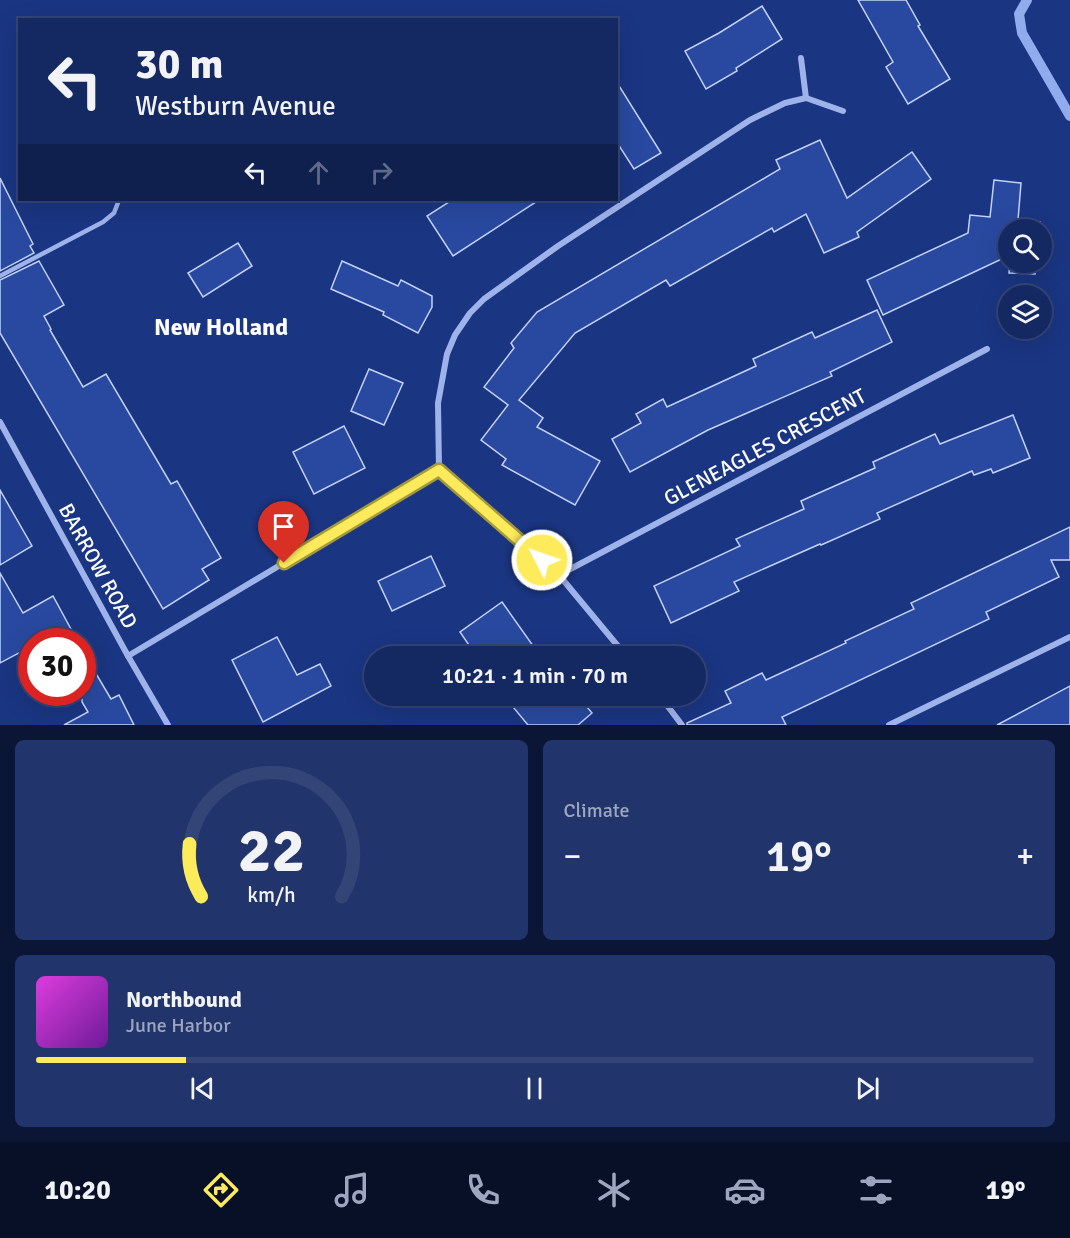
<!DOCTYPE html>
<meta charset="utf-8">
<style>
:root{--surface:#142862;--page:#21346b;--text:#f1f3f6;--muted:#9da6be;--line:#347;--accent:#fdeb5b}
body{margin:0;font-family:Signika,sans-serif;background:var(--page);color:var(--text);height:100vh;display:flex;flex-direction:column;font-size:22px;white-space:nowrap}
*{box-sizing:border-box;margin:0}
p{font-size:20px;color:var(--muted)}
.icon{flex:none;width:33px;height:33px;fill:none;stroke:currentColor;stroke-width:2;stroke-linecap:round;stroke-linejoin:round}
.map{position:relative;height:725px;overflow:hidden}
.details{display:flex;flex-direction:column;gap:15px;padding:15px;background:#0b1636;flex:1}
.details>*{flex:none}
.banner{position:absolute;left:18px;top:18px;width:600px;height:183px;border-radius:0px;box-shadow:0 6px 24px #0002,0 0 0 2px var(--line);background:#142862;color:var(--text);overflow:hidden}
.fabs{position:absolute;left:998px;top:219px;display:grid;gap:12px}
.fabs a{display:grid;place-items:center;width:54px;height:54px;border-radius:50%;background:var(--surface);box-shadow:0 6px 24px #0002,0 0 0 2px var(--line);font-size:30px}
.speed{position:absolute;left:18px;top:628px;display:flex;gap:12px;font-size:30px;font-weight:700;text-align:center}
.speed>*{display:grid;place-content:center;width:78px;height:78px;border-radius:50%;background:var(--surface);box-shadow:0 6px 24px #0002,0 0 0 2px var(--line);line-height:1}
.speed .limit{border:9px solid #d22;background:#fff;color:#111}
.pin{position:absolute;display:grid;place-items:center;width:51px;height:51px;color:#fff;margin:-62px -26px;border-radius:50% 50% 50% 0;rotate:-45deg;box-shadow:0 0 6px #0007}
.pin .icon{rotate:45deg}
.me{position:absolute;width:66px;margin:-33px;rotate:311deg;stroke-linejoin:round;filter:drop-shadow(0 0 4px #0008)}
.turn{display:flex;align-items:center;gap:21px;height:126px;padding:0 18px;font-size:27px}
.turn .icon{width:78px;height:78px;stroke-width:2.5}
.turn b{display:block;font-size:42px;line-height:51px}
.lanes{display:flex;align-items:center;height:57px;padding:0 18px;background:#0003;justify-content:center;gap:30px;direction:ltr}
.lanes .off{opacity:.35}
.big{font-size:45px;font-weight:600;line-height:1.1}
.details .widget{flex:1;display:flex;flex-direction:column;justify-content:center;gap:9px;min-width:0;padding:0 21px;border-radius:9px;background:var(--page)}
.details .dial{align-items:center;gap:0}
.dial svg{height:156px;overflow:visible;fill:none;stroke:var(--line);stroke-width:7;stroke-linecap:round;text-anchor:middle}
.dial text{fill:var(--text);stroke:none}
.song{display:flex;align-items:center;gap:18px}
.cover{width:72px;height:72px;border-radius:9px;background:linear-gradient(135deg,hsl(300 70% 55%),hsl(280 70% 35%))}
.played{height:6px;border-radius:3px;background:linear-gradient(90deg,var(--accent) 15%,var(--line) 15%)}
.keys{display:flex;justify-content:space-around;direction:ltr}
.heat{display:flex;justify-content:space-between;align-items:center;font-size:33px;direction:ltr}
.details .tiles{flex:1;display:grid;gap:15px;grid-template-columns:1fr 1fr}
.widget:last-child{grid-column:span 2}
.trip{position:absolute;left:364px;top:646px;width:342px;height:60px;border-radius:30px;background:var(--surface);box-shadow:0 6px 24px #0002,0 0 0 2px var(--line);font-weight:600;line-height:60px;text-align:center}
.menu{display:flex;height:96px;justify-content:space-around;align-items:center;background:#081027;color:var(--muted)}
.menu .icon{width:42px;height:42px}
.menu .on{color:var(--accent)}
.menu b{font-size:27px;color:var(--text)}
.map>svg:first-child{display:block}
.lines{fill:none;stroke-linecap:round;stroke-linejoin:round}
.stream{stroke:#91aced;stroke-width:10}
.building{fill:#2949a0;stroke:#c3d2f8;stroke-width:1.5}
.lane{stroke:#9fb3eb;stroke-width:4.5}
.street{stroke:#9fb3eb;stroke-width:6}
.route-casing{stroke:#a4993b;stroke-width:15}
.route{stroke:#fdeb5b;stroke-width:10}
.labels{text-anchor:middle;stroke-width:6;stroke-linejoin:round;paint-order:stroke}
.street-label{font-size:21px;fill:#fff;stroke:#1a3582}
.quarter-label{font-size:24px;font-weight:bold;fill:#fff;stroke:#1a3582}
</style>
<div class="map">
<svg width="1070" height="725" viewBox="0 0 1070 725">
<rect width="100%" height="100%" fill="#1a3582"/>
<g class="lines">
<!-- stream -->
<polyline class="stream" points="1027,0 1019,14 1022,33 1070,116"/>
</g>
<!-- building -->
<g class="building">
<polygon points="858,0 906,0 920,25 918,26 950,79 908,104 886,67 893,62"/>
<polygon points="762,6 782,39 736,68 737,71 706,89 685,51 719,33"/>
<polygon points="616,81 661,153 634,169 616,141"/>
<polygon points="820,140 847,198 912,152 931,179 857,232 859,237 824,253 806,214 774,232 772,228 670,286 666,280 575,333 519,400 543,418 537,427 600,461 575,505 502,465 506,459 481,440 508,405 484,387 514,348 511,343 537,312 780,169 776,160"/>
<polygon points="0,178 33,244 30,246 34,253 0,271"/>
<polygon points="994,180 1021,183 1018,220 1040,222 1039,230 1008,230 1008,256 883,315 867,280 968,233 970,215 990,217"/>
<polygon points="452,200 539,200 453,256 427,216"/>
<polygon points="238,243 252,266 203,297 188,273"/>
<polygon points="39,261 64,305 44,316 51,329 50,330 83,387 106,374 171,484 177,481 221,558 202,569 209,580 163,609 0,333 0,280"/>
<polygon points="342,261 398,286 401,280 432,296 432,307 418,333 383,315 384,312 331,289"/>
<polygon points="1010,262 1036,262 1035,274 1009,273"/>
<polygon points="877,310 892,342 830,372 832,376 708,430 630,472 612,439 641,423 636,414 663,399 667,407 756,366 753,359 812,332 815,338"/>
<polygon points="369,369 403,383 384,425 351,411"/>
<polygon points="1013,415 1030,458 993,473 991,469 974,475 972,471 877,513 880,519 821,545 820,544 734,582 739,591 671,623 654,586 740,546 736,539 804,509 801,501 875,468 873,462 935,434 940,444"/>
<polygon points="344,426 365,468 314,494 293,452"/>
<polygon points="0,490 32,546 0,565"/>
<polygon points="1070,527 1070,560 1051,560 1059,577 986,612 989,619 782,717 786,725 687,725 687,723 731,703 725,691 762,673 766,680 846,643 845,641 914,609 911,603"/>
<polygon points="431,556 445,586 392,611 378,581"/>
<polygon points="0,573 23,613 53,596 78,642 32,642 32,646 0,663"/>
<polygon points="502,602 541,657 477,657 460,632"/>
<polygon points="277,637 297,675 320,664 331,686 263,722 232,660"/>
<polygon points="82,650 111,699 119,695 134,725 64,725 88,712 82,702"/>
<polygon points="1070,686 1070,725 997,725"/>
<polygon points="504,696 578,696 592,713 578,725 528,725"/>
</g>
<g class="lines">
<!-- lane -->
<polyline class="lane" points="0,276 103,222 114,213 119,200"/>
<!-- street -->
<g class="street">
<polyline points="801,58 806,98"/>
<polyline points="0,422 128,656 168,725"/>
<polyline points="439,470 438,403 447,354 455,335 470,313 484,299 558,246 750,120 785,103 806,98 843,111"/>
<polyline points="439,470 559,575 627,657"/>
<polyline points="559,575 987,349"/>
<polyline points="128,656 439,470"/>
<polyline points="660,696 682,725"/>
<polyline points="889,725 1070,637"/>
</g>
</g>
<g class="lines">
<defs>
<polyline id="route" points="284,563 439,470 542,560"/>
</defs>
<!-- route casing -->
<use href="#route" class="route-casing"/>
<!-- route -->
<use href="#route" class="route"/>
</g>
<g class="labels">
<!-- street labels -->
<g class="street-label">
<text transform="translate(765 447) rotate(-28)" y="7">GLENEAGLES CRESCENT</text>
<text transform="translate(98 566) rotate(61)" y="7">BARROW ROAD</text>
</g>
<!-- quarter labels -->
<g class="quarter-label">
<text x="221" y="335">New Holland</text>
</g>
</g>
</svg>
<div class="fabs">
<a><svg class="icon" aria-label="search" viewBox="0 0 24 24"><circle cx="10" cy="10" r="6"/><path d="M15 15l6 6"/></svg></a>
<a><svg class="icon" aria-label="layers" viewBox="0 0 24 24"><path d="M12 4l9 5-9 5-9-5zM3 14l9 5 9-5"/></svg></a>
</div>
<div class="speed"><div class="limit">30</div></div>
<div class="pin" style="left:284px;top:563px;background:#d93025"><svg class="icon" aria-label="arrive" viewBox="0 0 24 24"><path d="M6 21V4h12l-3 4 3 4H6"/></svg></div>
<svg class="me" style="left:542px;top:560px" viewBox="-20 -20 40 40"><circle r="17" fill="#fdeb5b" stroke="#fff" stroke-width="3"/><path d="M0-11L8 9 0 5-8 9z" fill="#fff"/></svg>
<div class="trip">10:21 · 1 min · 70 m</div>
<div class="banner">
<div class="turn"><svg class="icon" aria-label="left" viewBox="0 0 24 24"><path d="M17 20v-9H6M10 6l-5 5 5 5"/></svg><div><b>30 m</b>Westburn Avenue</div></div>
<div class="lanes"><svg class="icon" aria-label="left" viewBox="0 0 24 24"><path d="M17 20v-9H6M10 6l-5 5 5 5"/></svg><svg class="icon off" aria-label="ahead" viewBox="0 0 24 24"><path d="M12 20V5M6 11l6-6 6 6"/></svg><svg class="icon off" aria-label="right" viewBox="0 0 24 24"><path d="M7 20v-9h11M14 6l5 5-5 5"/></svg></div>
</div>
</div>
<section class="details">
<div class="tiles">
<div class="widget dial"><svg viewBox="0 0 100 80">
<path d="M14 69A42 42 0 1 1 86 69"/>
<path d="M14 69A42 42 0 0 1 8 42" stroke="#fdeb5b"/>
<text x="50" y="56" font-size="32" font-weight="700">22</text>
<text x="50" y="72" font-size="11">km/h</text>
</svg></div>
<div class="widget"><p>Climate</p>
<div class="heat"><a>−</a><b class="big">19°</b><a>+</a></div>
</div>
<div class="widget">
<div class="song"><i class="cover"></i><div><b>Northbound</b><p>June Harbor</p></div></div>
<div class="played"></div>
<div class="keys"><svg class="icon" aria-label="previous" viewBox="0 0 24 24"><path d="M18 5L8 12l10 7zM5 5v14"/></svg><svg class="icon" aria-label="pause" viewBox="0 0 24 24"><path d="M8 5v14M16 5v14"/></svg><svg class="icon" aria-label="next" viewBox="0 0 24 24"><path d="M6 5l10 7-10 7zM19 5v14"/></svg></div>
</div>
</div>
</section>
<nav class="menu">
<b>10:20</b>
<svg class="icon on" aria-label="directions" viewBox="0 0 24 24"><path d="M12 3l9 9-9 9-9-9zM9 14v-3h6M13 9l2 2-2 2"/></svg>
<svg class="icon" aria-label="music" viewBox="0 0 24 24"><path d="M9 18V5l10-2v13"/><circle cx="6" cy="18" r="3"/><circle cx="16" cy="16" r="3"/></svg>
<svg class="icon" aria-label="phone" viewBox="0 0 24 24"><path d="M5 4h4l2 5-3 2q2 4 5 5l2-3 5 2v4C11 20 4 13 5 4z"/></svg>
<svg class="icon" aria-label="climate" viewBox="0 0 24 24"><path d="M12 3v18M4 7l16 10M4 17L20 7"/></svg>
<svg class="icon" aria-label="car" viewBox="0 0 24 24"><path d="M5 17H2v-5l4-1 3-4h7l3 4 3 1v5h-3M9 17h6M6 11h13"/><circle cx="7" cy="17" r="2"/><circle cx="17" cy="17" r="2"/></svg>
<svg class="icon" aria-label="filters" viewBox="0 0 24 24"><path d="M4 7h16M4 17h16"/><circle cx="9" cy="7" r="2"/><circle cx="15" cy="17" r="2"/></svg>
<b>19°</b>
</nav>
